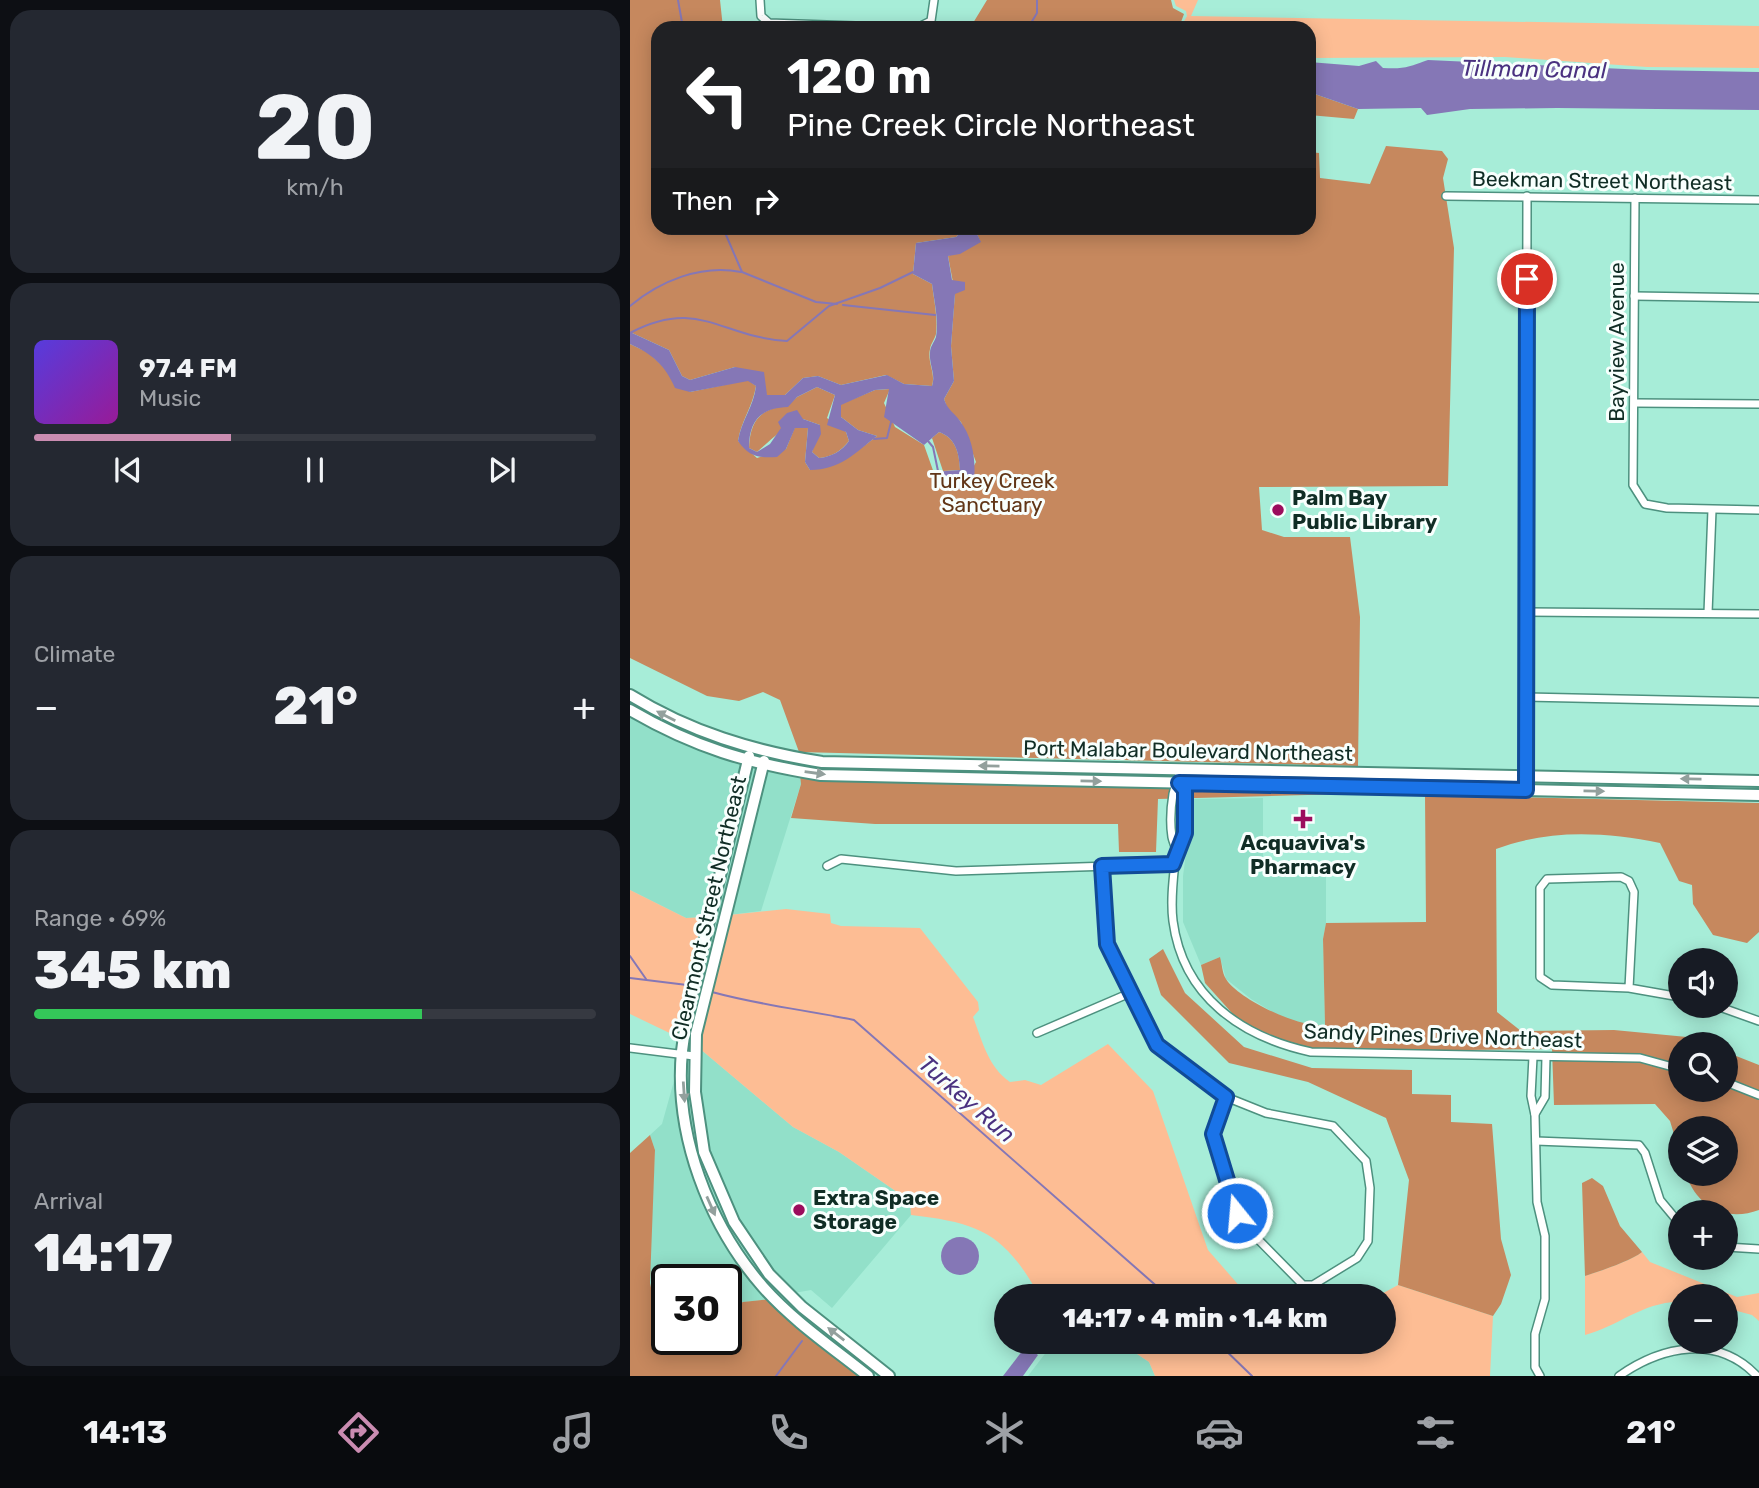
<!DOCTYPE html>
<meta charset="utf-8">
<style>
:root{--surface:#171b24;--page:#242831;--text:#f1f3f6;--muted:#9ea1a6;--line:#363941;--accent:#ca8cb1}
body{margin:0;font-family:Rubik,sans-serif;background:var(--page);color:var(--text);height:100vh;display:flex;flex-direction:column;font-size:26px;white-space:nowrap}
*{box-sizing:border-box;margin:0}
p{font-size:23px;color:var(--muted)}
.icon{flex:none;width:38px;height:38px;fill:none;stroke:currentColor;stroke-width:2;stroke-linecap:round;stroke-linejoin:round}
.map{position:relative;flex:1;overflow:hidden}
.details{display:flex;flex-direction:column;gap:10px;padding:10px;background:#0d0f14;width:630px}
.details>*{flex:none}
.guide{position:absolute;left:21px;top:21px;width:665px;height:214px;border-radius:21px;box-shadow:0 4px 18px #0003;background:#202124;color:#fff;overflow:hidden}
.fabs{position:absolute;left:1038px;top:948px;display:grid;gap:14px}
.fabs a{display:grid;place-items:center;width:70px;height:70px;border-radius:50%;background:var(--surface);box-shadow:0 4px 18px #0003;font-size:35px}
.speed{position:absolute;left:21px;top:1264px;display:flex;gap:14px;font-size:35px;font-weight:700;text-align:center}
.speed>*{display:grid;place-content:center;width:91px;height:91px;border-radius:50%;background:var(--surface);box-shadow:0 4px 18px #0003;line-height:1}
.speed .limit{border:4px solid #111;border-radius:10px;background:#fff;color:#111}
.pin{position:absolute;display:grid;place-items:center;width:60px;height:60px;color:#fff;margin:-30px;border:4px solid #fff;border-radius:50%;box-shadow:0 2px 7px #0007}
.me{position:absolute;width:77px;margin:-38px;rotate:343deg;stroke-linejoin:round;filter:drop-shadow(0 0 5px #0008)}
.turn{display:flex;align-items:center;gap:24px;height:147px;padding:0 21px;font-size:32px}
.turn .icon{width:91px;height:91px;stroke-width:2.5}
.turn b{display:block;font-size:49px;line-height:60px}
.then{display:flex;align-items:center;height:66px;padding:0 21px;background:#0003;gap:14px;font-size:26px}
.big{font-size:52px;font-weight:800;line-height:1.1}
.details .widget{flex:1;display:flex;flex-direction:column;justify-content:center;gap:10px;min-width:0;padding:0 24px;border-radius:21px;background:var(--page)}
.details .dial{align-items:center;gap:0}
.dial b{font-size:91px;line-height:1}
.song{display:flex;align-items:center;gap:21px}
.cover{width:84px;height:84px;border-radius:10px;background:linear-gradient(135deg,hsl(250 70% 55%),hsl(300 70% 35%))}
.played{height:7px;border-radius:4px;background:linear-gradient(90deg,var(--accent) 35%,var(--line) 35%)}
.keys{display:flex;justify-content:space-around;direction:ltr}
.heat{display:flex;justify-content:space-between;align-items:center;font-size:38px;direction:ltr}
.charge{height:10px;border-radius:5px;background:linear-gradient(90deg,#34c759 69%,var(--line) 0)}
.trip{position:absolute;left:364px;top:1284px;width:402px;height:70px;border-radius:35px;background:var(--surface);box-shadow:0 4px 18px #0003;font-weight:800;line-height:70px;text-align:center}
.menu{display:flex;height:112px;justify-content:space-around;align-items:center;background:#090b0e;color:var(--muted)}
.menu .icon{width:49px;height:49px}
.menu .current{color:var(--accent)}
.menu b{font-size:32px;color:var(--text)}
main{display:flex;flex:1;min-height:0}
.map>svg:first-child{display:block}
.built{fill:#92e0c9}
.green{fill:#fdbd94}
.forest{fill:#c6885e}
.water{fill:#8577b6;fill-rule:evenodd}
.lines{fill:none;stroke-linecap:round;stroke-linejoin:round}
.stream{stroke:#8577b6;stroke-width:2}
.street-casing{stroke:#4d917f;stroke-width:10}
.secondary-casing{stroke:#4d917f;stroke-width:14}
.street{stroke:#fff;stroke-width:7}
.secondary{stroke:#fff;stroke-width:10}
.oneway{fill:#93a09d}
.route-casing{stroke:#114b97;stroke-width:18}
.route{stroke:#1a73e8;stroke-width:12}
.poi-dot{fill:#9b0d5d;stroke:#f8fffd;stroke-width:2.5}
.labels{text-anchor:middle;stroke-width:6;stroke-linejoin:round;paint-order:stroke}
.street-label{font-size:21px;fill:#102d25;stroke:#f8fffd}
.park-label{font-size:21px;fill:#613617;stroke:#f8fffd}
.poi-label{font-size:21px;font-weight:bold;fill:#102d25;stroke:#f8fffd;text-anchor:start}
.water-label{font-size:23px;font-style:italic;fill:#4a3280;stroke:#f8fffd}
</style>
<main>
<section class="details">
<div class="widget dial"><b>20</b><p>km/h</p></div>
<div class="widget">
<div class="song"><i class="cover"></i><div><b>97.4 FM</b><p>Music</p></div></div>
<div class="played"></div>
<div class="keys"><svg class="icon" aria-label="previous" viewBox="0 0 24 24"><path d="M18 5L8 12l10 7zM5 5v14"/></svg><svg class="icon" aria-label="pause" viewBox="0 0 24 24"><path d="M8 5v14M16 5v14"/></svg><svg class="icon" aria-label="next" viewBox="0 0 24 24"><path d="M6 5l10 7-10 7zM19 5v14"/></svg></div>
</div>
<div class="widget"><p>Climate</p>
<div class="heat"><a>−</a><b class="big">21°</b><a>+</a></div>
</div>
<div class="widget"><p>Range · 69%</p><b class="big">345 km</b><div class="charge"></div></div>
<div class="widget"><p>Arrival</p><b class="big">14:17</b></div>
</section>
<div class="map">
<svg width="1129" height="1376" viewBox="0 0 1129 1376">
<rect width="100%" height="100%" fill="#a7edd8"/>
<!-- built -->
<g class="built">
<polygon points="0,700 58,731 116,752 115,757 55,735 0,706"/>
<polygon points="0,715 52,743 113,765 76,917 56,918 0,890"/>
<polygon points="120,767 128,768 91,915 84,916"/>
<polygon points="135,770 170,775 171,784 131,911 99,915"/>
<polygon points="633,798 633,866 696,865 696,923 693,939 695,1025 685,1027 654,1019 621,999 596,979 590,957 571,965 553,922 553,876 563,799"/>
<polygon points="57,1042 62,1044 70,1153 87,1198 119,1255 155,1295 149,1297 115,1259 95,1227 81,1195 66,1153 59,1117"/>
<polygon points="69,1048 163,1127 209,1152 280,1201 281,1215 202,1308 181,1290 164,1293 142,1271 107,1220 77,1151 69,1092"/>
<polygon points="49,1063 74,1199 140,1299 114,1302 96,1310 96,1279 37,1279 37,1309 23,1297 19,1266 25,1150 20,1135 32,1124"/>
<polygon points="424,1342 489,1342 519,1362 525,1376 398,1376"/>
</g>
<!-- green -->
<g class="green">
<polygon points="544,0 568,0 561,16 1129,26 1129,68 1017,67 875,57 679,58 679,28 538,28 552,25 557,16 556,11 546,6"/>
<polygon points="0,890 56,918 76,917 50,1038 0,1014"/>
<path d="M156 909 200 914 201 923 211 926 290 928 348 1002 349 1010 343 1017C352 1040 358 1067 380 1082L395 1080 411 1085 478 1044 523 1091 578 1250 619 1297H410C375 1234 351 1223 281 1215L280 1201 209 1152 163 1127 69 1048 70 1034 99 915Z"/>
<path d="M1012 1252 1020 1262 1107 1297 1129 1293V1321L1122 1315 1096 1308V1297H1050V1302C1014 1301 987 1327 955 1335V1276C970 1271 1001 1261 1012 1252Z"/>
<polygon points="768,1285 863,1316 860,1376 525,1376 519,1362 489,1342 754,1342 754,1297 746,1297"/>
</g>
<!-- forest -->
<g class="forest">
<path d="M0 0H90L93 28H28V228H335L326 237 286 243 283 274 302 284C304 300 308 318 306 334 305 339 301 343 300 349 297 362 306 373 302 386L274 384 256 375 211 385 188 376 173 378 155 395H137L105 367 60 380 52 376 39 350 0 332Z"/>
<polygon points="357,0 541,0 543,8 554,14 551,22 526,28 340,28"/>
<polygon points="679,92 728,109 724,119 679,115"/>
<path d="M756 146 812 151 818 159 813 178 824 248 818 486 629 487 632 530 654 537H720L730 617 728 766 169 752 150 700 133 692 109 701 77 696 0 658V344L19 353 60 392 118 380 126 386C123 406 111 421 108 441L127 458 156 449 165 427 178 428 175 462 180 470 234 446 247 436 228 430 211 417V404L245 390 260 389 254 403 265 427 294 445 305 476 331 490 346 462 331 422 318 410 314 399 324 381 321 346 325 293 318 256 350 241 347 234 359 228H679V152L689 153 690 178 740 184Z"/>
<path d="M187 387 205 395 197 418 216 432 219 441C211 451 202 457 189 458L182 452 190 425 173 419C153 427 143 438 127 452L119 448C120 420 131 408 157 406L167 397Z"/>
<path d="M309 432C326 438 329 453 330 470L313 471 302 438Z"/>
<polygon points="169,763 715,777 715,784 192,771 170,767"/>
<polygon points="170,775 715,792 715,794 528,799 526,852 489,852 488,824 245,824 161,818 171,784"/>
<path d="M795 795 1129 803V932L1117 943 1083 935 1063 904 1062 885 1049 881 1030 843C974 832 920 829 866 849L867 1012 891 1031 984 1030 1057 1037 1077 1045H1050V1090H1096V1052L1129 1065V1210C1097 1222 1067 1208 1056 1174H1096V1129H1050V1154L1040 1121 1025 1104 924 1105 922 1049 680 1052 610 1022 575 983 571 965 590 957C592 963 592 973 596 979 608 999 671 1029 695 1025L693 939 696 923 796 922Z"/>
<polygon points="533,949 555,993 614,1047 682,1068 782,1070 782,1094 821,1095 821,1122 862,1124 871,1239 881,1275 871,1304 863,1316 768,1285 779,1180 756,1118 678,1082 599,1063 531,995 519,959"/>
<polygon points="20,1135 25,1150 20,1283 23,1297 37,1309 37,1339 96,1339 96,1310 113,1302 140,1299 180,1335 178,1337 229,1376 0,1376 0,1153"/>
<path d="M962 1178 973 1186 990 1226 1012 1252C1001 1261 970 1271 955 1276L952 1183Z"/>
</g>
<!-- water -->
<g class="water">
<path d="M798 60 1017 70 1129 72V110L927 108 840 109 797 115 791 108 728 109 679 92V62L729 66 746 61 753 68C776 69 778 67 798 60Z"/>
<path d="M335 228H359L347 234 351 242 330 254 318 256 322 280 335 282V290L325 294 321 346 324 381 314 399C318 411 324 412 330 421 343 438 346 461 344 481L331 490 305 476 303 472 330 470C329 453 326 438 309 432L294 445 254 417 259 389 245 390 211 405V417L228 430 247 436C225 453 210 470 180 470L175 462 178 428H165L156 449 147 457C129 458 119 457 108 441 111 421 124 406 126 386L118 381 60 392 45 388C35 365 22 354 0 344V332L39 350 52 376 60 380 105 367 134 372 137 395H155L173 378 188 376 211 385 257 375 274 384 302 386C306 374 299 365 300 353 300 346 304 343 306 337 309 321 304 300 302 284L283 274 286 243 326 237ZM187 387 205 395 197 425 216 432 219 441C212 451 201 457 189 458L182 452 191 434 190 425 173 419 167 410 157 413 148 422 151 428 140 444 127 452 119 448C119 420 131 408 158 407L167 397Z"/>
<circle cx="330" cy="1256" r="19"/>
<polygon points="396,1346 408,1355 393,1376 373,1376"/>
</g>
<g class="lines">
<!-- stream -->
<g class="stream">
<polyline points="48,0 53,28"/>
<polyline points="398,28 407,13 407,0"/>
<polyline points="93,228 112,272 186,302 207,304"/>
<polyline points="213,305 305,315"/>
<path d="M0 306C30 281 71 264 111 272"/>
<path d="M0 333C69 297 90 337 157 341L199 306 250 288 283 272"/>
<polyline points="244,439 257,438 261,422"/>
<polyline points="298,441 303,447 308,471"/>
<polyline points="0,956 16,979"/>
<polyline points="0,978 57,985"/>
<path d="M82 992C129 1005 176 1010 224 1020L539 1297"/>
<polyline points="587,1342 622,1376"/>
<polyline points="146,1376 172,1341"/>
</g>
<defs>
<g id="street">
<polyline points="130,0 131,16 139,23 283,28"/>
<polyline points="287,28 301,21 304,0"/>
<polyline points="816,196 1129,200"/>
<polyline points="1005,198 1003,485 1015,504 1037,508 1129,510"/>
<polyline points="1004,296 1129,298"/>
<polyline points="1005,403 1129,404"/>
<polyline points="898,612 1129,614"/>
<polyline points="1078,613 1082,510"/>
<polyline points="896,697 1129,702"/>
<path d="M550 769C549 779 545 785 543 794 541 806 540 824 542 837 543 842 546 847 546 852 544 874 540 898 543 921 553 997 612 1037 681 1052L1010 1058 1050 1069"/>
<polyline points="896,790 897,196"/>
<path d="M547 849C559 835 561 798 549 783"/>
<polyline points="197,866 211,859 326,871 543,864"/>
<polyline points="472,866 477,944 527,1045 596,1097 583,1134 607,1213 616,1227 673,1285 683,1285 727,1258 738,1241 740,1188 736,1161 703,1126 636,1113 596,1097"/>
<polyline points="999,988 1004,892 999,881 991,877 917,879 910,888 910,977 922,985 999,988 1050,997"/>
<polyline points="1087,1006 1129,1021"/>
<polyline points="407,1033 500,993"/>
<polyline points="0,1048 64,1056"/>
<polyline points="903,1057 901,1096 905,1115 907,1202 915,1236 915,1299 905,1334 905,1367 910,1376"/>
<polyline points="1096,1082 1129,1095"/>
<polyline points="905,1114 915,1097 916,1057"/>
<polyline points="906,1141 1009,1145 1015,1153 1030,1200 1050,1224"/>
<polyline points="1096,1247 1129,1249"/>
<path d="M989 1376C1032 1346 1087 1334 1127 1376"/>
</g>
<g id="secondary">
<path d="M0 695C60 732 123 751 192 762L1129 781"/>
<path d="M0 710C65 748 118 763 191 775L1129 795"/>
<path d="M119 756C106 811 92 866 79 921 69 964 57 1007 52 1051 44 1135 79 1225 133 1287 163 1321 203 1348 238 1376"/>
<polyline points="134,761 66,1034 65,1092 74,1152 104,1222 139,1274 172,1307 259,1376"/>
</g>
</defs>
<!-- street casing -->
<use href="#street" class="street-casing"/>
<!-- secondary casing -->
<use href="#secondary" class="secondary-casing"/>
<!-- street -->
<use href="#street" class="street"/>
<!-- secondary -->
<use href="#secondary" class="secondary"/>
</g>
<!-- one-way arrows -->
<defs><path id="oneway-solid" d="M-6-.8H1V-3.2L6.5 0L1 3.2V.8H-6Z" transform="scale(1.75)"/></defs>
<g class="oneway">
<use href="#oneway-solid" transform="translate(36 716) rotate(-153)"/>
<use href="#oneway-solid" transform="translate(359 766) rotate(-179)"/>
<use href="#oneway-solid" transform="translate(185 773) rotate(8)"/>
<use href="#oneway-solid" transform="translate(1061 779) rotate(-179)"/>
<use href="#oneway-solid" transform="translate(461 781) rotate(1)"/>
<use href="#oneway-solid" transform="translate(964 791) rotate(1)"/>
<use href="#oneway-solid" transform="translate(54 1092) rotate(86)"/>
<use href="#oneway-solid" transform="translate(81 1206) rotate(66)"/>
<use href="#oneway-solid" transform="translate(206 1334) rotate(-142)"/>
</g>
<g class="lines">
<defs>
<polyline id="route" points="607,1213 583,1134 596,1097 527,1045 477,944 472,866 543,864 555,833 555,790 549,783 896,790 897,279"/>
</defs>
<!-- route casing -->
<use href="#route" class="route-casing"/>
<!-- route -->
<use href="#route" class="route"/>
</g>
<!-- markers -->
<g class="poi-dot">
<circle cx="648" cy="510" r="7"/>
<path d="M669.5 808.5h7v7h7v7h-7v7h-7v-7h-7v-7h7z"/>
<circle cx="169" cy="1210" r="7"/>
</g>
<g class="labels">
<!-- street labels -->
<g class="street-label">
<text transform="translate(972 181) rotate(1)" y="7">Beekman Street Northeast</text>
<text transform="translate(987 342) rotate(-90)" y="7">Bayview Avenue</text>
<text transform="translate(558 751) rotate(1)" y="7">Port Malabar Boulevard Northeast</text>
<text transform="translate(79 908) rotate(-77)" y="7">Clearmont Street Northeast</text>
<text transform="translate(813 1036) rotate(2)" y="7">Sandy Pines Drive Northeast</text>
</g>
<!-- park labels -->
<g class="park-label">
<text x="362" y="488">Turkey Creek<tspan x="362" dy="24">Sanctuary</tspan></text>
</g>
<!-- poi labels -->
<g class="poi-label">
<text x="662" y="505">Palm Bay<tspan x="662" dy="24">Public Library</tspan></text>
<text x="673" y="850" text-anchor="middle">Acquaviva's<tspan x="673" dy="24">Pharmacy</tspan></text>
<text x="183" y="1205">Extra Space<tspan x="183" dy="24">Storage</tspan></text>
</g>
<!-- water labels -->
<g class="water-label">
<text transform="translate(904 69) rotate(1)" y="8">Tillman Canal</text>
<text transform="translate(337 1099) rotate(41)" y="8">Turkey Run</text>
</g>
</g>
</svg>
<div class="fabs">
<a><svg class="icon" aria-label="sound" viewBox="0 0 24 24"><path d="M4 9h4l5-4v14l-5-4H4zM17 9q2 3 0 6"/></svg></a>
<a><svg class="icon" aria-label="search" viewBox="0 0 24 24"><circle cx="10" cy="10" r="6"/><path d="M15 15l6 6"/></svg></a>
<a><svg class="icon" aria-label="layers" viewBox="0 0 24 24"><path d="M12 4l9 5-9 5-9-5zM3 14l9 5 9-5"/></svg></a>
<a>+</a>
<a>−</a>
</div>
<div class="speed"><div class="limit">30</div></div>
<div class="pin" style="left:897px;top:279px;background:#d93025"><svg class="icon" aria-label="arrive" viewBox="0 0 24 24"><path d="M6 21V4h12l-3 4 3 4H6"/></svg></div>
<svg class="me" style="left:607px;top:1213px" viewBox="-20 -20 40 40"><circle r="17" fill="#1a73e8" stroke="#fff" stroke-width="3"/><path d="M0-11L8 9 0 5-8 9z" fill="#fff"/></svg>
<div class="trip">14:17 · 4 min · 1.4 km</div>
<div class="guide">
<div class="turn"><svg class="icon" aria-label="left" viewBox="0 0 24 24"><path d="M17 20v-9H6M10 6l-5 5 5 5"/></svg><div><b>120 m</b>Pine Creek Circle Northeast</div></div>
<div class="then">Then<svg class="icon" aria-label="right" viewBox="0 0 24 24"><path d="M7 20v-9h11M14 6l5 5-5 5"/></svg></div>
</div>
</div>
</main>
<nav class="menu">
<b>14:13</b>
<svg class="icon current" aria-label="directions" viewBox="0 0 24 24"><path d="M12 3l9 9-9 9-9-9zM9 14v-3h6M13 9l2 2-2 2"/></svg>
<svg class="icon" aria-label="music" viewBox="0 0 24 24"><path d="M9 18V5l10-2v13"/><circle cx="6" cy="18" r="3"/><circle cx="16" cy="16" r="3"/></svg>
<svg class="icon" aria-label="phone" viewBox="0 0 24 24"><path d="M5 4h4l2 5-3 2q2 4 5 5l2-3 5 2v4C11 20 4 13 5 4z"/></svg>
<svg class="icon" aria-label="climate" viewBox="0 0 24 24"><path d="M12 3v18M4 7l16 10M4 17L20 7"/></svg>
<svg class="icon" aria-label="car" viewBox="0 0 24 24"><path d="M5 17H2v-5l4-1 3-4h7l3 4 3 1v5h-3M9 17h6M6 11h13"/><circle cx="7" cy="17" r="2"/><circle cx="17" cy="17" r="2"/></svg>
<svg class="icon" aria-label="filters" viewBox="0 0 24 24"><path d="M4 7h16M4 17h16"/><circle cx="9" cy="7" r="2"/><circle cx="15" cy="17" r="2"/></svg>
<b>21°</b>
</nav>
